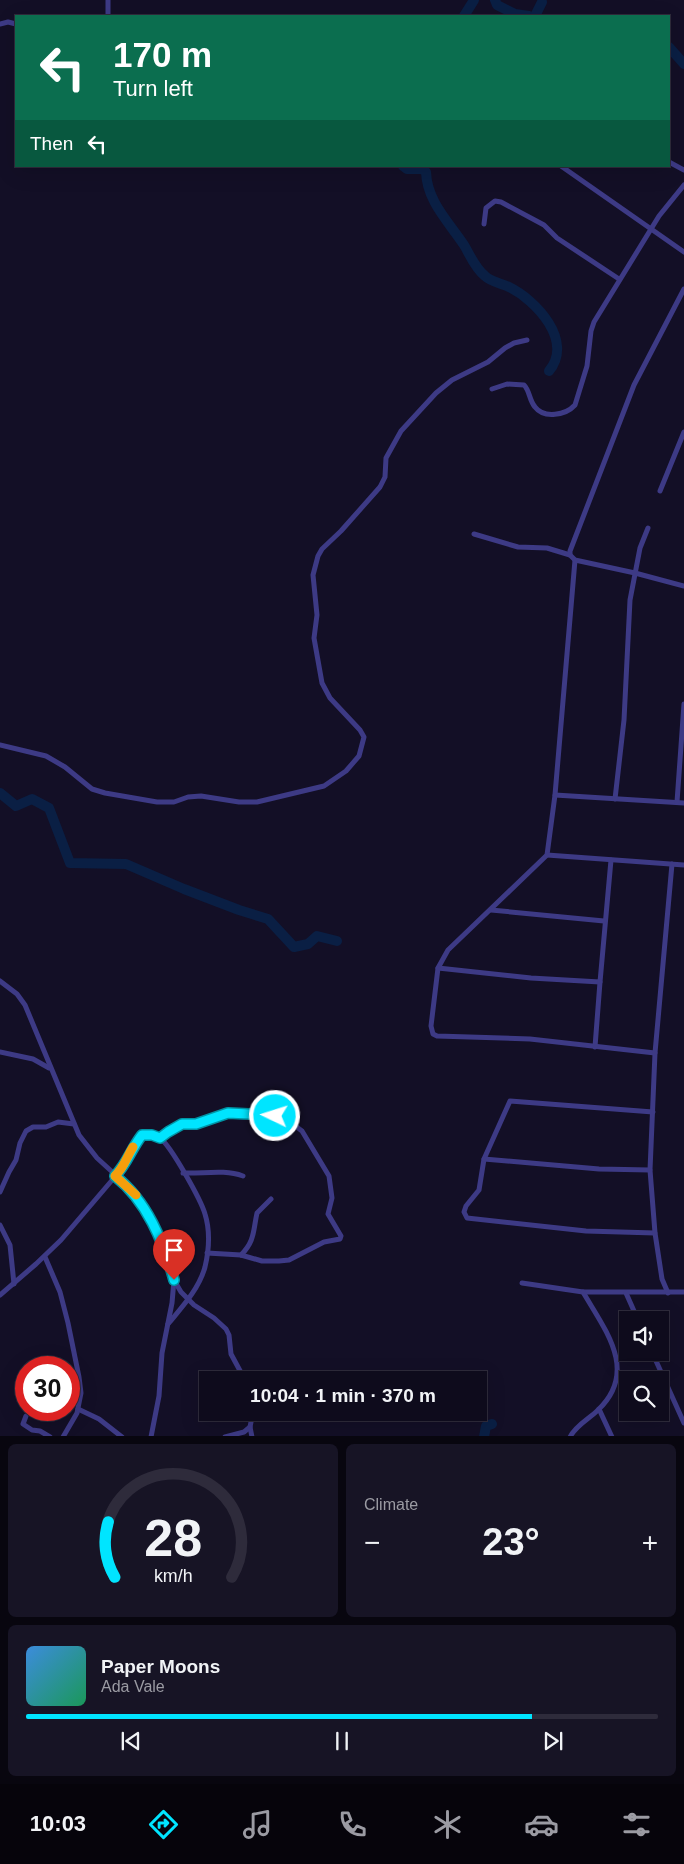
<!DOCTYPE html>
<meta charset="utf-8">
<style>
:root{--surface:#0e0b1c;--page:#171425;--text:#f1f3f6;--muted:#9b9ba3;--line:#2e2b3b;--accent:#00e5ff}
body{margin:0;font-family:Helvetica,sans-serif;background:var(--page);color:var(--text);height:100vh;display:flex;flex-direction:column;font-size:19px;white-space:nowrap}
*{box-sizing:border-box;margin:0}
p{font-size:16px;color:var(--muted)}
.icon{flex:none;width:28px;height:28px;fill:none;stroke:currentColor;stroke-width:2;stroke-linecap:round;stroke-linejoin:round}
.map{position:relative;height:1436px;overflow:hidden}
.side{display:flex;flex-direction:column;gap:8px;padding:8px;background:#08060f;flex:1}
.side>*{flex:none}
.banner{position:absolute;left:15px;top:15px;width:655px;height:152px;border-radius:0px;box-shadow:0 5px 20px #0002,0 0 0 1px var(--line);background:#0b6e4f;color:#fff;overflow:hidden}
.controls{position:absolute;left:619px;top:1311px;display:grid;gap:10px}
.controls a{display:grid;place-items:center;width:50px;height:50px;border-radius:0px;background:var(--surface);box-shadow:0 5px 20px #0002,0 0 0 1px var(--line);font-size:25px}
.speed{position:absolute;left:15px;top:1356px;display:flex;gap:10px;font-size:25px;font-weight:700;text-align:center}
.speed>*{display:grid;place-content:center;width:65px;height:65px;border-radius:50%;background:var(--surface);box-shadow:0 5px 20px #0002,0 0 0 1px var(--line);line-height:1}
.speed .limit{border:8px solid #d22;background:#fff;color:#111}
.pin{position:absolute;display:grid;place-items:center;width:42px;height:42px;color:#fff;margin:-51px -21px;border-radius:50% 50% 50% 0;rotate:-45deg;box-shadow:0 0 5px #0007}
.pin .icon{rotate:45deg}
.me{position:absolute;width:55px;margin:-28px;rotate:274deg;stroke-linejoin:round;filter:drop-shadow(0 0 4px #0008)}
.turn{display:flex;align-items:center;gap:18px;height:105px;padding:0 15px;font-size:22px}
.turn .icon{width:65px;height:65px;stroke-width:2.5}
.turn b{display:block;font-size:35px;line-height:42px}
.then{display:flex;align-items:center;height:48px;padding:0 15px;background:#0003;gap:10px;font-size:19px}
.big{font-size:38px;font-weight:700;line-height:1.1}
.side .widget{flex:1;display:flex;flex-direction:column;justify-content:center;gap:8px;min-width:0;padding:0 18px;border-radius:8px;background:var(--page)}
.side .dial{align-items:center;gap:0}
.dial svg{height:130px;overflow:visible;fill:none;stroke:var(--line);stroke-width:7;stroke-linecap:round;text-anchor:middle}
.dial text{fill:var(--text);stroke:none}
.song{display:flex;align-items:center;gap:15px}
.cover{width:60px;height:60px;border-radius:8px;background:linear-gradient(135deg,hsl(210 70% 55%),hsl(150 70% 35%))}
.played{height:5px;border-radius:2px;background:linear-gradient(90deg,var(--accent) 80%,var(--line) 80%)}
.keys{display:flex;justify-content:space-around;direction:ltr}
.heat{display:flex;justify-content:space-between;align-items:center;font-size:28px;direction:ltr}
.side .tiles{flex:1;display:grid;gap:8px;grid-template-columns:1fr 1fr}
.widget:last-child{grid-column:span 2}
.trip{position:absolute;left:199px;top:1371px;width:288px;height:50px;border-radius:0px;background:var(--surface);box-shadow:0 5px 20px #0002,0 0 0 1px var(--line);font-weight:700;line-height:50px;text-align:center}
.tabs{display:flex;height:80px;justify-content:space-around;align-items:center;background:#06040b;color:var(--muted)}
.tabs .icon{width:35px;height:35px}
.tabs .current{color:var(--accent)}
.tabs b{font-size:22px;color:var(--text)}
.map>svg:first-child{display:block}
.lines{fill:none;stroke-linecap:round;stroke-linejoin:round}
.river{stroke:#0a1f44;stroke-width:10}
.street{stroke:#3d3a85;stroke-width:5}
.route-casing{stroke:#0095a6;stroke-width:12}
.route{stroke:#00e5ff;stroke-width:9}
.slow{stroke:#f59e0b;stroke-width:9}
</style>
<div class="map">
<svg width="684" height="1437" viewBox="0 0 684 1437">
<rect width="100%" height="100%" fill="#130f26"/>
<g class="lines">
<!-- river -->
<g class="river">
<polyline points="495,0 497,5 515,14 529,16"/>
<polyline points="464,16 474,0"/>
<polyline points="535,16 542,2"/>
<polyline points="669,47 684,64"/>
<path d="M403 166 407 169H422L426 172C427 201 448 221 464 245 470 255 475 268 485 276 491 282 501 283 509 287 536 300 574 341 549 371"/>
<polyline points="0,793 16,806 32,799 49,808 70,863 126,864 184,889 239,910 268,919 294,947 308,944 317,936 337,941"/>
<polyline points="484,1437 486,1426 492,1424"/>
</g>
<!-- street -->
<g class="street">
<polyline points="108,0 108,16"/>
<polyline points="0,24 8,22 16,24"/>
<polyline points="669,162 684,170"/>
<polyline points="561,166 684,252"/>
<polyline points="484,224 486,208 495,201 501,202 544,225 557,238 619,279"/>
<polyline points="684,289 634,385 570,551 570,555 575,560 635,573 684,586"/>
<path d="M492 389 507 384 524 385C530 391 529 400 535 407 544 419 566 415 575 405L587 366 591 331 594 322 659 216 684 185"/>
<polyline points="660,491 684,432"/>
<polyline points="474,534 518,547 547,548 570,555"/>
<polyline points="575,560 555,795 547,855 448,950 438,968 531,978 600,982 611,860"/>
<polyline points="0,745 46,756 65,767 92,789 105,793 157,802 174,802 188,797 201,796 239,802 257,802 324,786 346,771 359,756 364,737 360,730 330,698 322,683 314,638 317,615 313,575 318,556 322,549 341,531 380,487 385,477 386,458 401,431 436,393 452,380 488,362 505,348 514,343 527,340"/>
<polyline points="555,795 684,803"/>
<polyline points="615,799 624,720 630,600 640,548 648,528"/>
<polyline points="677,802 684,704"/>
<polyline points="547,855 684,865"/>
<polyline points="491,910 604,921"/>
<polyline points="438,968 431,1026 433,1034 437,1036 530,1039 655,1053"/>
<polyline points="0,981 17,994 25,1005 79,1135 97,1158 132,1190 143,1205 163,1249 174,1280 181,1292 194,1305 214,1318 226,1329 229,1335 231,1354 245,1380"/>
<polyline points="595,1047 600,982"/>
<polyline points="0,1052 33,1059 49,1068"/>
<polyline points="653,1112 510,1101 484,1159 479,1190 466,1206 464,1212 467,1218 586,1231 655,1233"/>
<polyline points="160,1138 182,1124 196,1124 228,1113 249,1114 265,1113 286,1119 302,1131 329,1176 332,1198 328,1214 341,1236 340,1239 324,1242 289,1260 279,1261 262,1261 241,1255 207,1253"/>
<polyline points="484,1159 599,1169 650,1170"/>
<path d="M183 1173C203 1174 224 1169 243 1176"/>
<polyline points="0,1192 9,1172 16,1160 20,1143 26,1131 33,1127 46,1127 58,1122 74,1124"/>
<polyline points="0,1225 10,1245 14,1284"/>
<path d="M241 1255C255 1241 253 1231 257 1213L271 1199"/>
<polyline points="45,1257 60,1292 68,1323 79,1377 81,1393 77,1413 63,1437"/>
<polyline points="522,1283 583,1292 684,1292"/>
<polyline points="626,1293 638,1320"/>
<polyline points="668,1293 662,1279 655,1233 650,1170 655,1053 672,864"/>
<path d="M0 1295 36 1264 61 1240 125 1165 128 1155 142 1135C147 1134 155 1135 160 1138 171 1146 201 1200 205 1214 210 1230 209 1250 205 1267 199 1289 182 1307 168 1324"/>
<polyline points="652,1352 684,1423"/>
<polyline points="78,1409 99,1419 122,1437"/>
<polyline points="599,1409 612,1437"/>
<polyline points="26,1416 23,1424 32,1430 40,1431 50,1437"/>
<polyline points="151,1437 159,1396 162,1353 172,1303 174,1280"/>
<polyline points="225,1437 244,1432 250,1427"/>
<polyline points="252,1437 250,1427 253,1412"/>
<path d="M570 1437C576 1425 589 1419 598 1410 639 1371 605 1330 583 1292"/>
</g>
</g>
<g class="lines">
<defs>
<path id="route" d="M174 1280C163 1241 147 1201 115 1176 127 1164 131 1149 142 1135H152L160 1138 168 1132 182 1124H196L228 1113 249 1114 264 1113 275 1116"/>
</defs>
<!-- route casing -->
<use href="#route" class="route-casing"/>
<!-- route -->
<use href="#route" class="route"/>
<!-- slow -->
<path class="slow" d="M133 1147C126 1158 125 1166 115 1176L136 1195"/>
</g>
</svg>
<div class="controls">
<a><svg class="icon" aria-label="sound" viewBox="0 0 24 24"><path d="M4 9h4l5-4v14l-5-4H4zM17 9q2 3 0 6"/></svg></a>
<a><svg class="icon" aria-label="search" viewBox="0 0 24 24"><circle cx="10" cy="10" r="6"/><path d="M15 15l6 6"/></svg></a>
</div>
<div class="speed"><div class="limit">30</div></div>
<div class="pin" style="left:174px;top:1280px;background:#d93025"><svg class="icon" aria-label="arrive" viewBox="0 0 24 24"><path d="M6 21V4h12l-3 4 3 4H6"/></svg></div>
<svg class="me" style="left:275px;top:1116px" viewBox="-20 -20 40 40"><circle r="17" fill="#00e5ff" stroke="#fff" stroke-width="3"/><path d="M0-11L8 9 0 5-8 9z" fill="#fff"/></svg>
<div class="trip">10:04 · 1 min · 370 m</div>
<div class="banner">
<div class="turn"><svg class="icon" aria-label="left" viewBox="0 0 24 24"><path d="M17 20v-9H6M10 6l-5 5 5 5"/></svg><div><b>170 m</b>Turn left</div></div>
<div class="then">Then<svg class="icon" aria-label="left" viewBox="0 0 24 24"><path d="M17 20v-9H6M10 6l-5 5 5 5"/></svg></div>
</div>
</div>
<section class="side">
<div class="tiles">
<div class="widget dial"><svg viewBox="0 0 100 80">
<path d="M14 69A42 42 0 1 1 86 69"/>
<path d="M14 69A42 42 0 0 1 10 35" stroke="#00e5ff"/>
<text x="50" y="56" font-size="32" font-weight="700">28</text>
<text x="50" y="72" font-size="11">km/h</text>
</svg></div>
<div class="widget"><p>Climate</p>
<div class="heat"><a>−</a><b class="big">23°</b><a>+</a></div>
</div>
<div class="widget">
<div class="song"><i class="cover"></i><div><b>Paper Moons</b><p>Ada Vale</p></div></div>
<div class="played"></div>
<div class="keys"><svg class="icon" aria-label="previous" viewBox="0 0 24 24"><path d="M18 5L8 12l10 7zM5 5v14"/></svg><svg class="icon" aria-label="pause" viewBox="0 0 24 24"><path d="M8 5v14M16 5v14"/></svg><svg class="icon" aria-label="next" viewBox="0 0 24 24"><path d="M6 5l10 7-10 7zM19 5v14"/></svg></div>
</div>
</div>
</section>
<nav class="tabs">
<b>10:03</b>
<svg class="icon current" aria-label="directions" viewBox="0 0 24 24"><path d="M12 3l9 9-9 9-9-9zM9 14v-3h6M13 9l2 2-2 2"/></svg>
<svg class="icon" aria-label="music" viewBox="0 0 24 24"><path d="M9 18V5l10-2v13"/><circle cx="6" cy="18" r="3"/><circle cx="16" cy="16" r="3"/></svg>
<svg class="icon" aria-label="phone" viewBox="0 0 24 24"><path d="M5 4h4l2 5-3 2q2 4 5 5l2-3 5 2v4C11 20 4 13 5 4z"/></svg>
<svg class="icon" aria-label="climate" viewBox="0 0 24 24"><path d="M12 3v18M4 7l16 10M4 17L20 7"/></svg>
<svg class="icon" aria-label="car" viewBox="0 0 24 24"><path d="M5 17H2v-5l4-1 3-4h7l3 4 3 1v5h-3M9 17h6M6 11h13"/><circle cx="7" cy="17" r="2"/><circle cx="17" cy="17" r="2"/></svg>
<svg class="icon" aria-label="filters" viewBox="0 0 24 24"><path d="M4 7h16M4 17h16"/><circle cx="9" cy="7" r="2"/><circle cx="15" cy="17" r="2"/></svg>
</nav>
